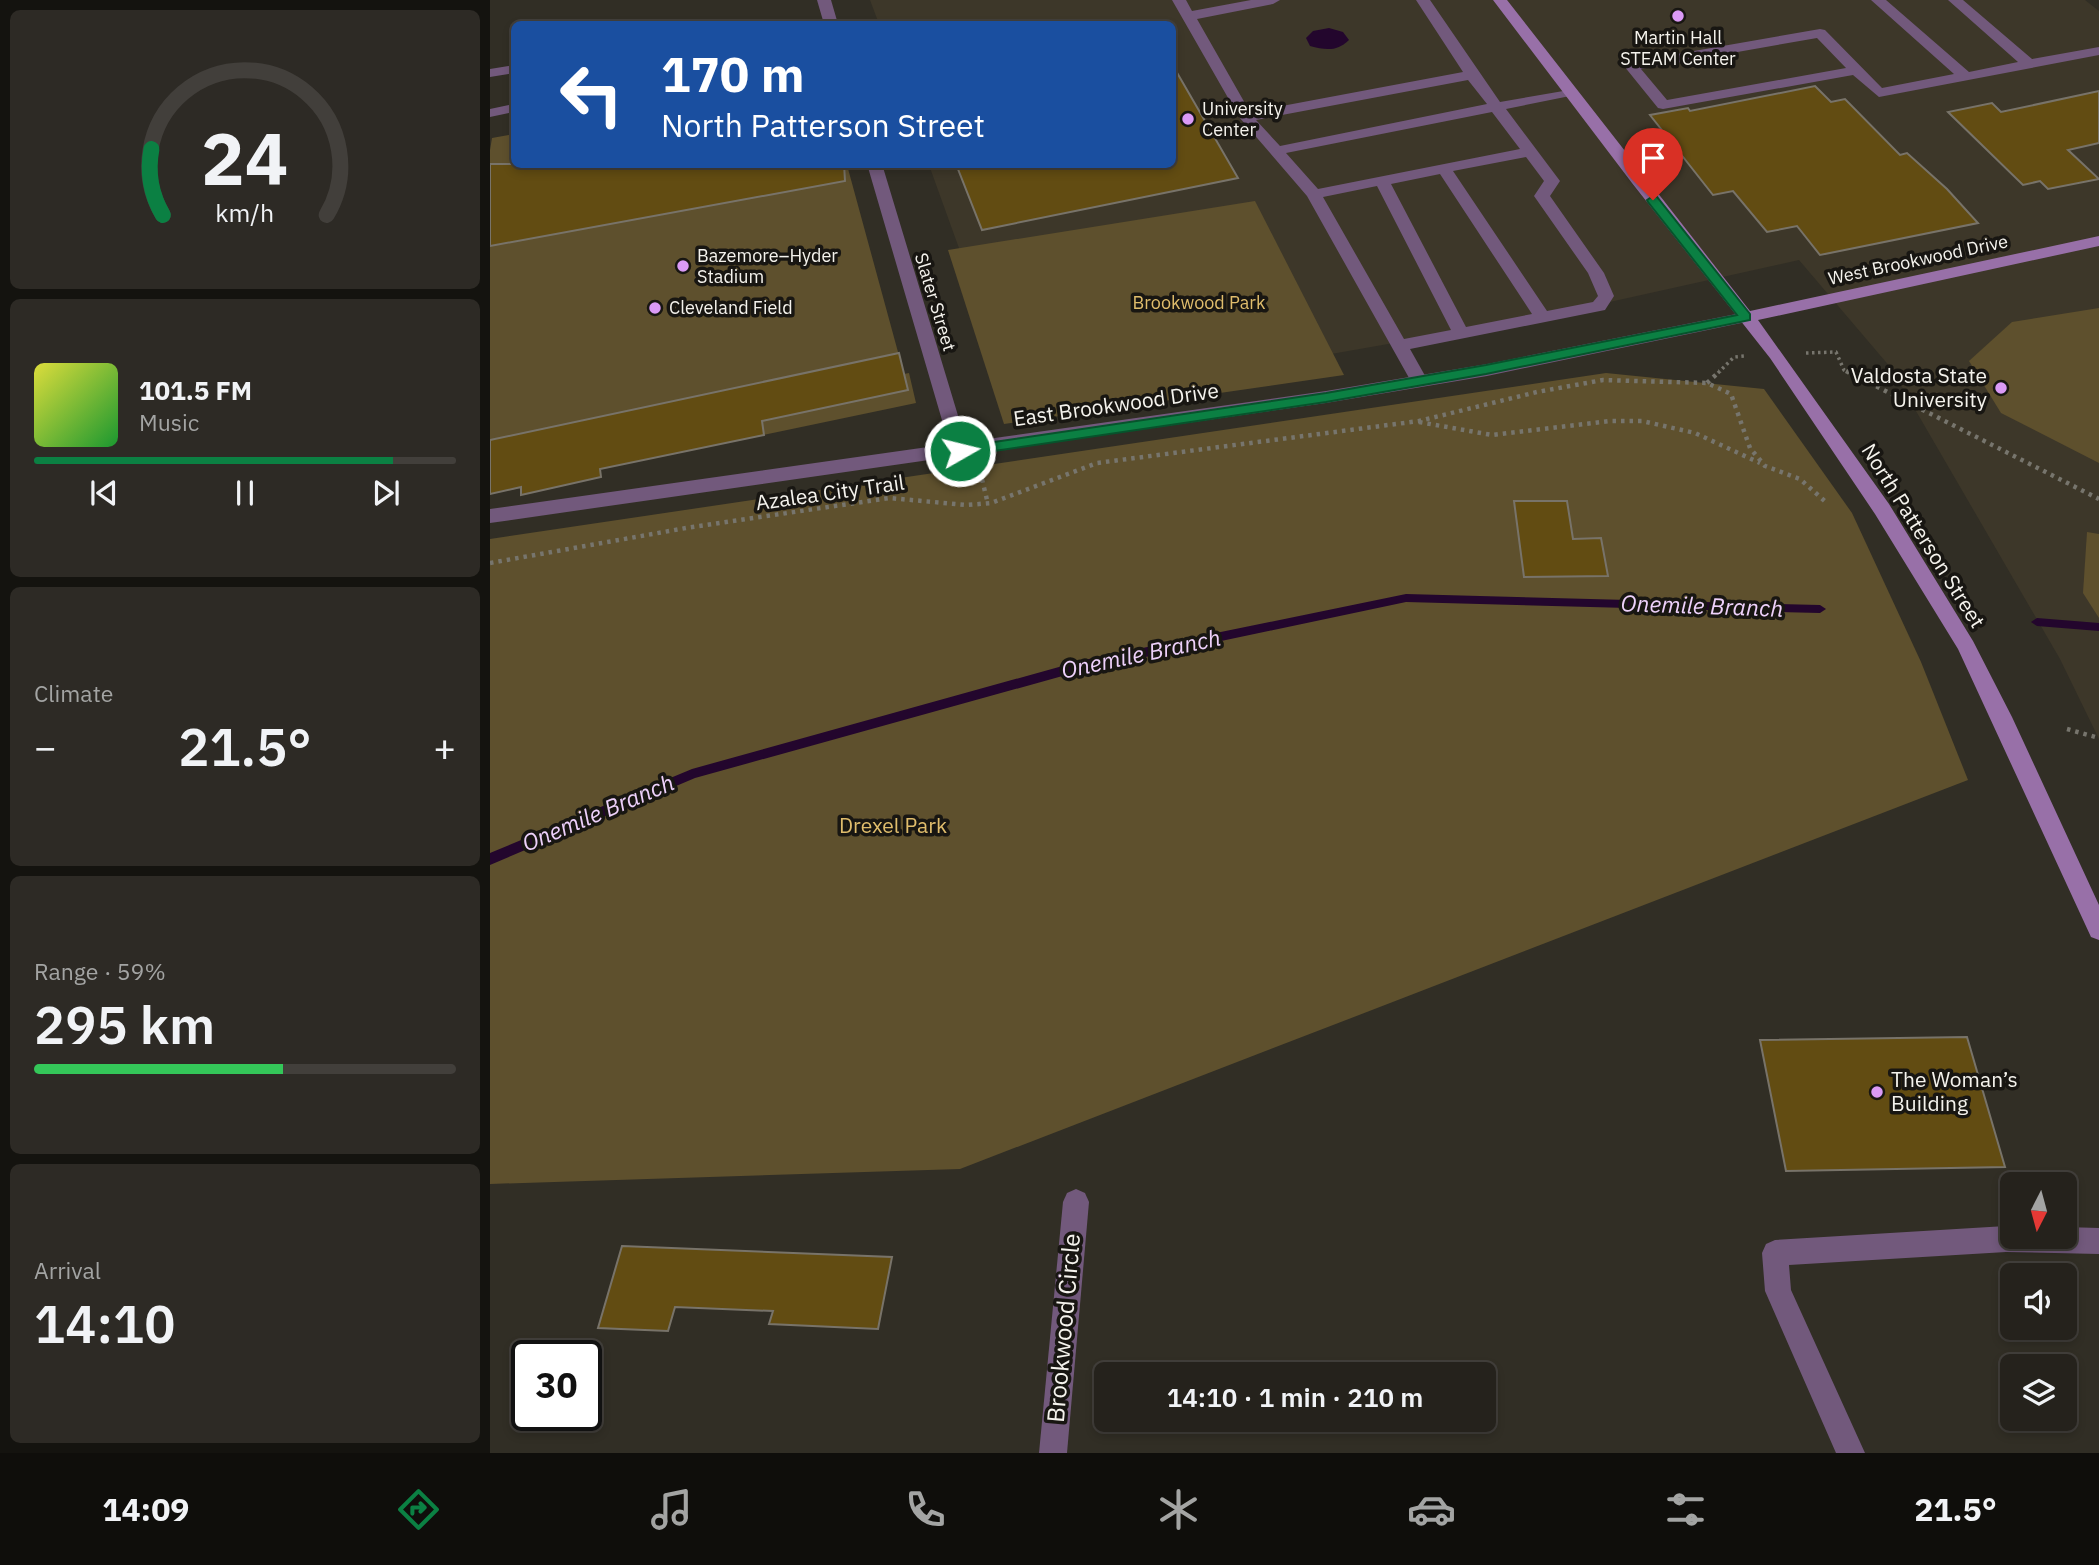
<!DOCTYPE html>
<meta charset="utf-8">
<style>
:root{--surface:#25221c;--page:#2d2a25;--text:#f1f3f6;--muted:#a3a4a3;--line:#423f3b;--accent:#0b8043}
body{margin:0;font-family:"IBM Plex Sans",sans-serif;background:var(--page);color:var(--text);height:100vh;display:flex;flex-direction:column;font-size:26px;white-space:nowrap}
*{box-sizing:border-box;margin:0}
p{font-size:23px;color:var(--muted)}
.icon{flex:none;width:38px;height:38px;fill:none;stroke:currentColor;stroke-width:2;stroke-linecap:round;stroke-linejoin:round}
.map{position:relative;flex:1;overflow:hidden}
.details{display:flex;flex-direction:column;gap:10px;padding:10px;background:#14130f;width:490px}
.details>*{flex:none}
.guide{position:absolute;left:21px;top:21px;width:665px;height:147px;border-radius:10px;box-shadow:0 4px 10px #0003,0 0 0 2px var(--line);background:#1a4fa0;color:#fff;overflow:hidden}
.needle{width:46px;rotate:186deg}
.fabs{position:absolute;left:1510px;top:1172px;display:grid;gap:14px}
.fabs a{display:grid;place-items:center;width:77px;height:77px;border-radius:10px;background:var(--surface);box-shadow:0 4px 10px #0003,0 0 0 2px var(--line);font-size:35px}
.speed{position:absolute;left:21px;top:1340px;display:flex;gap:14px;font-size:35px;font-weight:700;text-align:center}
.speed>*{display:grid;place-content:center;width:91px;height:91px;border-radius:50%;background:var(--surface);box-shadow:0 4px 10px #0003,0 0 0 2px var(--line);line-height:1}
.speed .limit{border:4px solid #111;border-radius:10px;background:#fff;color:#111}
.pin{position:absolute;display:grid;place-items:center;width:60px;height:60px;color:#fff;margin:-72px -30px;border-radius:50% 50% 50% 0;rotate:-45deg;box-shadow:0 0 7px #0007}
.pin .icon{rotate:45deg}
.me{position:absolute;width:77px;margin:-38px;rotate:82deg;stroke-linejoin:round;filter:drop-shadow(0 0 5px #0008)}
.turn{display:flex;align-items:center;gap:24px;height:147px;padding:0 35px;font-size:32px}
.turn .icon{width:91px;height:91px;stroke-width:2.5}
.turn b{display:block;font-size:49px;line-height:60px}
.big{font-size:52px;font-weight:600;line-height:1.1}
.details .tile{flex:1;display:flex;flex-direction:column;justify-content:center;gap:10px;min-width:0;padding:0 24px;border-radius:10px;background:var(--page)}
.details .dial{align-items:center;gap:0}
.dial svg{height:182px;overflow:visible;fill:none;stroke:var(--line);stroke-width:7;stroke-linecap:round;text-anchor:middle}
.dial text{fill:var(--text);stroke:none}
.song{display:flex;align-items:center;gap:21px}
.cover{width:84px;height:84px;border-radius:10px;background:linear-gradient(135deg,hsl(60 70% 55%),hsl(130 70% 35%))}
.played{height:7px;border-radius:4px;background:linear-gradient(90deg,var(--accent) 85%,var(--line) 85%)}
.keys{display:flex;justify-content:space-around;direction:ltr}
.heat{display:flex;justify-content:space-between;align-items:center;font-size:38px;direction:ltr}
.charge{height:10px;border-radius:5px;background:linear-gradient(90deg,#34c759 59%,var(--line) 0)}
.trip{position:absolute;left:604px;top:1362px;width:402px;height:70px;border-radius:10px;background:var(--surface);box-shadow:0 4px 10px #0003,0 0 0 2px var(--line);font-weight:600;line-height:70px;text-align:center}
.tab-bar{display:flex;height:112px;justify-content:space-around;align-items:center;background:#0f0e0b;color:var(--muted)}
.tab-bar .icon{width:49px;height:49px}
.tab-bar .selected{color:var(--accent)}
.tab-bar b{font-size:32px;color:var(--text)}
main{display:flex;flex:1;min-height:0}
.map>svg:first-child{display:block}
.built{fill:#3d3729}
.green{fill:#5e502d}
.water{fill:#23062d}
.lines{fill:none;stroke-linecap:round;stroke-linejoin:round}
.stream{fill:#23062d;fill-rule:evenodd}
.building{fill:#624c12;stroke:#787369;stroke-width:2}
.path-far1{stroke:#77756d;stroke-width:3.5;stroke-dasharray:2.5 3.5;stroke-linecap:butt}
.path{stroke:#77756d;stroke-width:4.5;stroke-dasharray:3.5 5;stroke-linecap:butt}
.lane{fill:#72597c;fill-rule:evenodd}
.street{fill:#72597c;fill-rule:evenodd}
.secondary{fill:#9870a8;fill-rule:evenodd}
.route{fill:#0b8043;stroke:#07532c;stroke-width:2}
.poi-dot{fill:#db9af6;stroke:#181612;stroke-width:2.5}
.labels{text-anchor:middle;stroke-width:7;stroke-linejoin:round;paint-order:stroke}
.far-poi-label{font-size:18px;fill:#f5f3ed;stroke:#181612;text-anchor:start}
.far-street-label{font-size:18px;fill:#f5f3ed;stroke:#181612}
.far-park-label{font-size:18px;fill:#e0bd6c;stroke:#181612}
.poi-label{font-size:21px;fill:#f5f3ed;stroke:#181612;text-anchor:end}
.street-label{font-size:21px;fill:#f5f3ed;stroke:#181612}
.park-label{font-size:21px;fill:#e0bd6c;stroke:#181612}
.water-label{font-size:23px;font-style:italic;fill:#eed1fb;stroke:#181612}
.near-street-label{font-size:24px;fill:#f5f3ed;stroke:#181612}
</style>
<main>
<section class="details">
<div class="tile dial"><svg viewBox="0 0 100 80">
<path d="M14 69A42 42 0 1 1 86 69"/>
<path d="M14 69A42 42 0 0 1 9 40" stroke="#0b8043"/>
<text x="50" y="56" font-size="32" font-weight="700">24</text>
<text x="50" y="72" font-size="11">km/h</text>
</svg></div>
<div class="tile">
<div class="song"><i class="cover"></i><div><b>101.5 FM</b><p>Music</p></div></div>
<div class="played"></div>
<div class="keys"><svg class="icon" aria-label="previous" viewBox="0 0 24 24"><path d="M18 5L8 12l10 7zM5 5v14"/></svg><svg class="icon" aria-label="pause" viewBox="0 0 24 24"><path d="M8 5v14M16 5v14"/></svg><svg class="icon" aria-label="next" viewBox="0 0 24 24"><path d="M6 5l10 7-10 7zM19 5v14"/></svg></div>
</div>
<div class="tile"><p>Climate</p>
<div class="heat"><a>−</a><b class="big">21.5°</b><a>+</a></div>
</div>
<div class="tile"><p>Range · 59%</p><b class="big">295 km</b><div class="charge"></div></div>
<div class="tile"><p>Arrival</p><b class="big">14:10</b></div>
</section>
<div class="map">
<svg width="1609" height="1453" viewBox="0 0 1609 1453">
<rect width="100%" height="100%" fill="#312e25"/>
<!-- built -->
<polygon class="built" points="380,0 1595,0 1609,11 1609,739 1570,659 1401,368 1309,260 1052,317 527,409 439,165 682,164 682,24 389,24"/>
<!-- green -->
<g class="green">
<polygon points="24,134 24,164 357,165 414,374 419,373 426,403 110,469 111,477 31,495 30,488 0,494 0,150 2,138"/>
<polygon points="765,201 854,375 514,424 458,250"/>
<polygon points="1609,308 1609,463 1511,413 1479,361 1522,322"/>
<polygon points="1116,373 1274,389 1362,513 1431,662 1478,780 470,1169 0,1184 0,539"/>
<polygon points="1597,532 1609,534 1609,618 1593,593"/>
</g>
<!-- water -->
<path class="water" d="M839 28 853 32 859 40C847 52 835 50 820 46L816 38 823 31Z"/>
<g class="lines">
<!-- stream -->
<g class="stream">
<polygon points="916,594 1330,605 1336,609 1330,613 916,602 594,670 205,778 0,865 0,853 202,769 594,660"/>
<polygon points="1547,618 1609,623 1609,631 1547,626 1541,622"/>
</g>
</g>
<!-- building -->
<g class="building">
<polygon points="682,64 748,178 492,230 466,164 682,164"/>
<polygon points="1325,86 1341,102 1355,99 1410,155 1417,153 1457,189 1488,223 1330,255 1307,226 1277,232 1243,191 1223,195 1160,115 1198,108 1200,111"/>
<polygon points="1609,91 1609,143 1578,150 1609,179 1558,189 1550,181 1533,185 1458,112 1502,103 1511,112"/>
<polygon points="0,164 354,164 355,181 0,246"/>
<polygon points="409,353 418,390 272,421 274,435 110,469 111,477 31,495 31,487 0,494 0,440"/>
<polygon points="1024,501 1077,501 1083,539 1111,538 1118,576 1034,577"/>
<polygon points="1477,1037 1515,1167 1296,1171 1270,1040"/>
<polygon points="132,1246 402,1257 388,1329 279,1324 283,1311 185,1307 178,1331 108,1328"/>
</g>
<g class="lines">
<!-- path-far1 -->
<g class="path-far1">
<polyline points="1316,353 1346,352 1354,370 1359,373"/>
<polyline points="1228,373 1244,357 1255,356"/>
</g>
<!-- path -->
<g class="path">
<polyline points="1356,371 1609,499"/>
<polyline points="1217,383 1230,371"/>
<polyline points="929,422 1002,435 1120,421 1152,421 1205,433 1270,463"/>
<polyline points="490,471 498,504"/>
<polyline points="0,563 196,528 399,498 477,505 501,503 607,463 929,421 1047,392 1113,380 1217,383 1241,394 1260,448 1275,466 1310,479 1338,504"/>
<polyline points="1577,729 1609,738"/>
</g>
<!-- lane -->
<g class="lane">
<path d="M682 0H696L702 11 761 0H790L783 4 707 19 760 112 973 72 926 0H940L1010 102 1085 89V95L1016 109 1070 181 1060 196 1114 273 1124 296 1115 310 920 349 938 381 929 387 923 385 817 196 749 117ZM978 80 997 104 790 146 766 120ZM1002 112 1030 149 828 189 796 153ZM1036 157 1054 181 1044 196 1098 273 1108 296 1103 302 1057 311 963 171ZM950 174 1042 314 976 327 901 184ZM887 186 961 330 914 339 833 197Z"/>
<path d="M1381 0H1396L1479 72 1528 62 1458 0H1473L1542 59 1609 47V55L1389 97 1363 75 1173 109 1168 108 1134 66 1141 62 1330 29 1335 30 1392 88 1464 74ZM1327 38 1356 68 1177 100 1151 69Z"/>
<polygon points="24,65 24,73 0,77 0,69"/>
<polygon points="24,104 24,112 0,117 0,109"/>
<polygon points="1516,1226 1522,1226 1522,1237 1575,1237 1575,1227 1609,1228 1609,1254 1516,1252 1299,1265 1301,1290 1375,1453 1346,1453 1275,1291 1272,1253 1276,1244 1285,1240"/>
</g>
<!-- street -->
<g class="street">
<polygon points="327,0 341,0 348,24 334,24"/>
<polygon points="377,164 392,164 476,442 836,391 997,364 1256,312 1264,317 1256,322 997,376 836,403 0,523 0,509 459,444"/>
<polygon points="586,1189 595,1193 599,1202 577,1453 549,1453 573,1202 577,1193"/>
</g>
<!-- secondary -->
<polygon class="secondary" points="1003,0 1017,0 1260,311 1609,236 1609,246 1268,320 1399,504 1483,641 1522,717 1609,905 1609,940 1601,937 1468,649 1385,514 1280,358 1142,183"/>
</g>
<!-- route -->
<polygon class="route" points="1163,196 1167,197 1260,314 1260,320 996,374 836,402 470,456 463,451 470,447 836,393 996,365 1247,315 1158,202 1157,200"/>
<!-- markers -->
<g class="poi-dot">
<circle cx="1188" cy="16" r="7"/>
<circle cx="698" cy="119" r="7"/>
<circle cx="193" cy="266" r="7"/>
<circle cx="165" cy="308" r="7"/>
<circle cx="1511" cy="388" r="7"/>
<circle cx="1387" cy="1092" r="7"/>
</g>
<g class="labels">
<!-- far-poi labels -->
<g class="far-poi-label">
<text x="1188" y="44" text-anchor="middle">Martin Hall<tspan x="1188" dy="21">STEAM Center</tspan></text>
<text x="712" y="115">University<tspan x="712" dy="21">Center</tspan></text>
<text x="207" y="262">Bazemore–Hyder<tspan x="207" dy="21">Stadium</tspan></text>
<text x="179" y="314">Cleveland Field</text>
</g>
<!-- far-street labels -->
<g class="far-street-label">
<text transform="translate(1428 260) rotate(-12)" y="6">West Brookwood Drive</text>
<text transform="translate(445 302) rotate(73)" y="6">Slater Street</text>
</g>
<!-- far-park labels -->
<g class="far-park-label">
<text x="709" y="309">Brookwood Park</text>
</g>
<!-- poi labels -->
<g class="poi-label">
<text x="1497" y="383">Valdosta State<tspan x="1497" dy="24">University</tspan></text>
<text x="1401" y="1087" text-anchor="start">The Woman’s<tspan x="1401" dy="24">Building</tspan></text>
</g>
<!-- street labels -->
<g class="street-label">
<text transform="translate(626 405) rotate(-8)" y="7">East Brookwood Drive</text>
<text transform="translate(340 493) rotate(-8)" y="7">Azalea City Trail</text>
<text transform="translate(1433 536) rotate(58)" y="7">North Patterson Street</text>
</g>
<!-- park labels -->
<g class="park-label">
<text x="403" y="833">Drexel Park</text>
</g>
<!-- water labels -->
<g class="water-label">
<text transform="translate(1212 606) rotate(2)" y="8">Onemile Branch</text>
<text transform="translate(651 654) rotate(-12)" y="8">Onemile Branch</text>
<text transform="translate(108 813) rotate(-23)" y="8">Onemile Branch</text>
</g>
<!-- near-street labels -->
<g class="near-street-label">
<text transform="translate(574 1328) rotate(-85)" y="8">Brookwood Circle</text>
</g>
</g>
</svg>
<div class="fabs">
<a><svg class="needle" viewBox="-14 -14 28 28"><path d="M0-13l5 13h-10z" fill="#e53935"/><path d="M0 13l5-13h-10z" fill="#a3a4a3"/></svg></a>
<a><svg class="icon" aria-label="sound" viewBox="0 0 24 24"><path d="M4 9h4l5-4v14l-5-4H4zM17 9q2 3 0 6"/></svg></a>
<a><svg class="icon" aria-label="layers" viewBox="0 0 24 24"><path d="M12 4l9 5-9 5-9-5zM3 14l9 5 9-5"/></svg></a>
</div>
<div class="speed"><div class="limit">30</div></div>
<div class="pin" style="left:1163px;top:200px;background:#d93025"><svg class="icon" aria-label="arrive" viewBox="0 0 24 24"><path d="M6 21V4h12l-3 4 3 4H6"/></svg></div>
<svg class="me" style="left:470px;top:451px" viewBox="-20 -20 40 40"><circle r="17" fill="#0b8043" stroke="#fff" stroke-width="3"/><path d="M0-11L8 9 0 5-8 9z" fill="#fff"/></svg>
<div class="trip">14:10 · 1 min · 210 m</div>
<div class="guide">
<div class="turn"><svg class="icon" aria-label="left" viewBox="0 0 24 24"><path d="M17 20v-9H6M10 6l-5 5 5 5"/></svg><div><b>170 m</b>North Patterson Street</div></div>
</div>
</div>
</main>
<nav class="tab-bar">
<b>14:09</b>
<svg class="icon selected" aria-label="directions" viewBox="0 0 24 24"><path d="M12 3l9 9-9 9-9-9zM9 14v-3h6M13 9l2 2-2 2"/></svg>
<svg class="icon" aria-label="music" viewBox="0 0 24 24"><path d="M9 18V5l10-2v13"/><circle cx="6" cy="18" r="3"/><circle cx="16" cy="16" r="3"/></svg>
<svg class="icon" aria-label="phone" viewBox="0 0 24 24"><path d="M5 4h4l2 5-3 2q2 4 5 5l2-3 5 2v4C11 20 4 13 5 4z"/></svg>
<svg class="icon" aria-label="climate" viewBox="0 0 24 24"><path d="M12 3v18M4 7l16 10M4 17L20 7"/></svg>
<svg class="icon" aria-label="car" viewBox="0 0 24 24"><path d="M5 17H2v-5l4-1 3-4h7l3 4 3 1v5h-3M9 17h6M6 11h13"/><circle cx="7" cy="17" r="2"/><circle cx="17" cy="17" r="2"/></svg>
<svg class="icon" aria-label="filters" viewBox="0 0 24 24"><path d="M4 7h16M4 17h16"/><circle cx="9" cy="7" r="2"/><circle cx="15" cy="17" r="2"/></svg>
<b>21.5°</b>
</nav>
